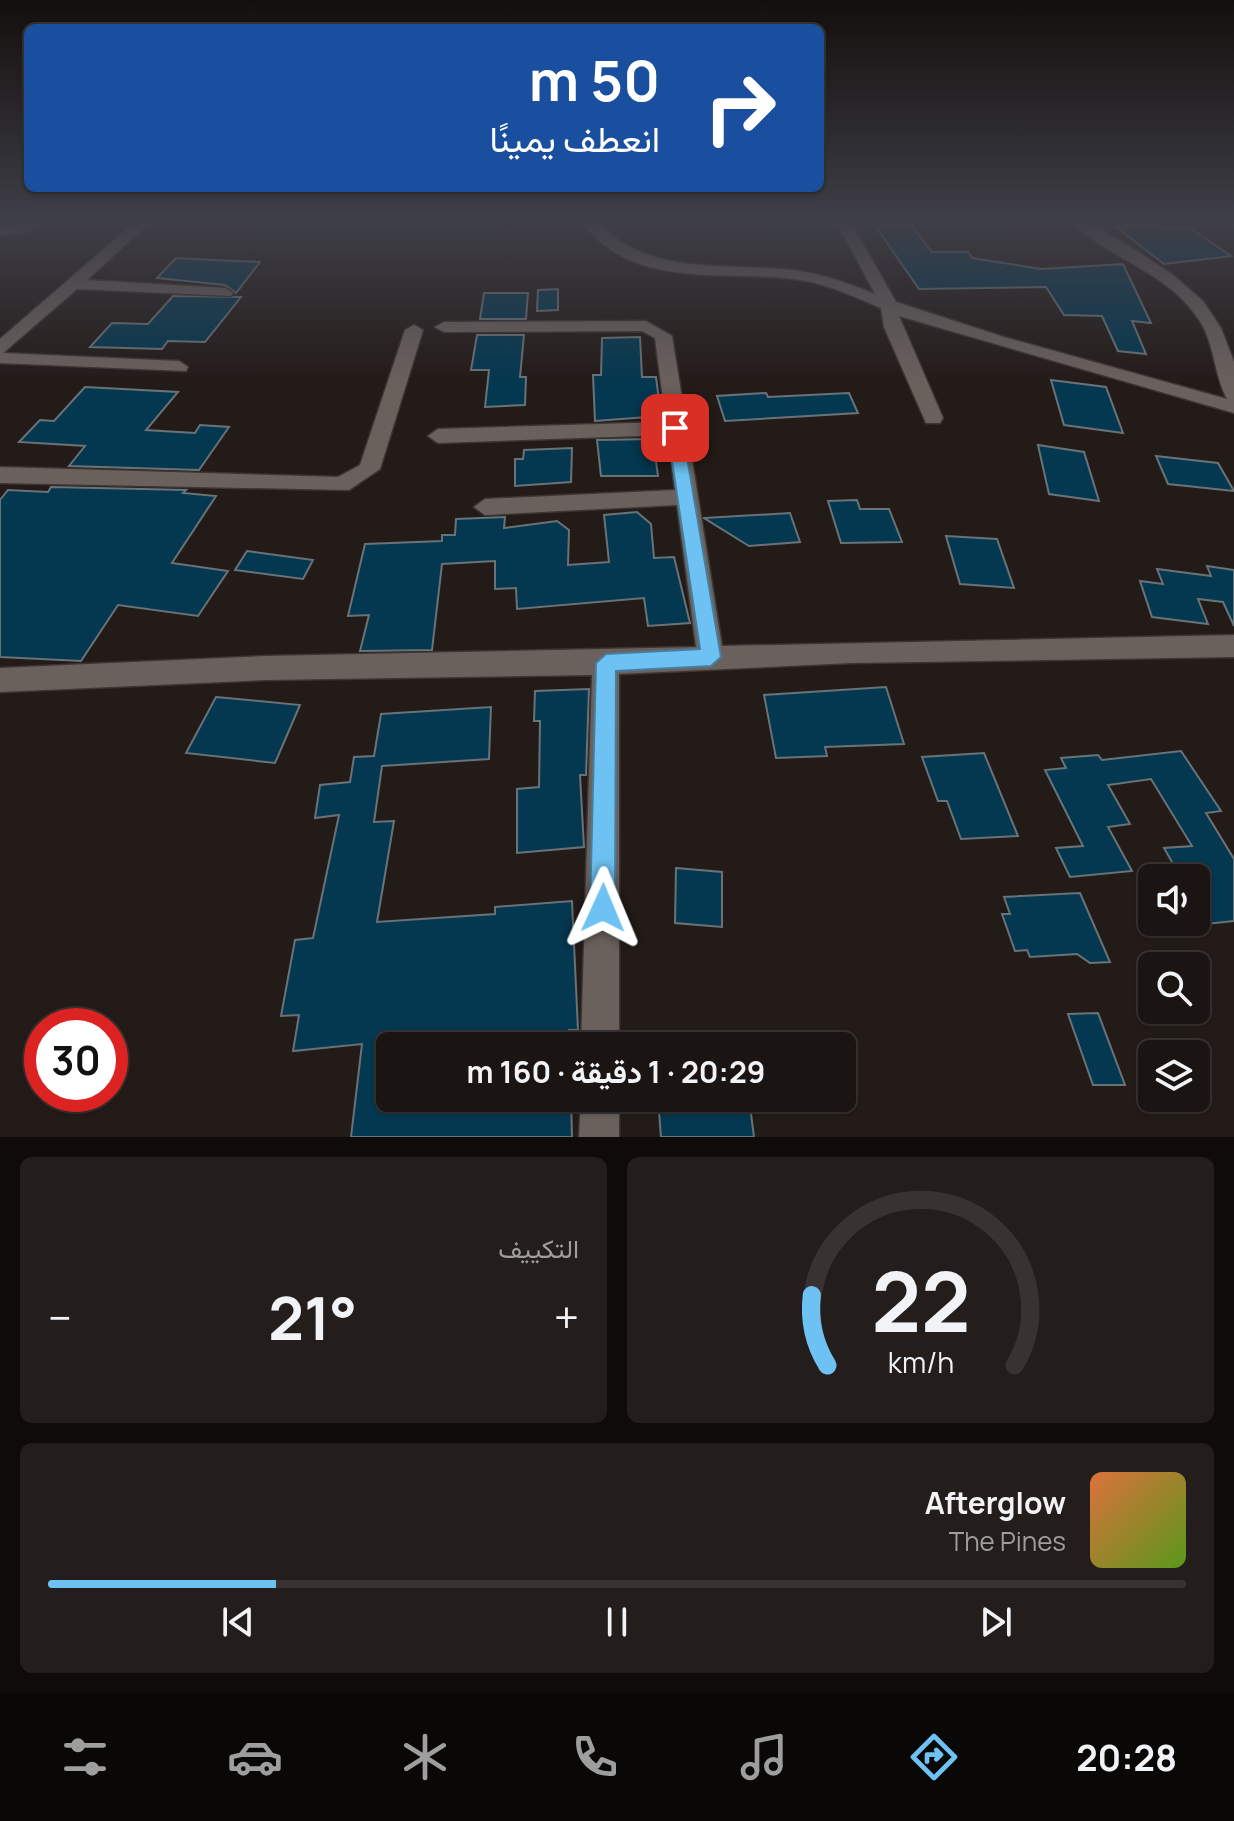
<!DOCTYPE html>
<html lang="ar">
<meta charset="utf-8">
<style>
:root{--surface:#1a1412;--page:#231d1b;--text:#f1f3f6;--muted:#9f9e9f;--line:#383332;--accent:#6dc2f3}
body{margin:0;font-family:Manrope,Vazirmatn,sans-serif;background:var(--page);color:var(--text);direction:rtl;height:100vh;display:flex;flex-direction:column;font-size:30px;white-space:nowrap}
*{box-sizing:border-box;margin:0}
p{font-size:26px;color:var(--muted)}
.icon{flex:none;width:44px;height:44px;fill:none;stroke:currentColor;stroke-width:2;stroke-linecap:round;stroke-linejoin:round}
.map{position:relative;height:1137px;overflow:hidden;direction:ltr}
.drawer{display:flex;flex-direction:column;gap:20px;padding:20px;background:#0e0b0a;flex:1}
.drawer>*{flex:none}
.hud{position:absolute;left:24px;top:24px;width:800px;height:168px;border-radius:12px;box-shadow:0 2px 6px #0004,0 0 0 2px var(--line);direction:rtl;background:#1a4fa0;color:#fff;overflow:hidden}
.buttons{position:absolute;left:1138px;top:864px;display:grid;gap:16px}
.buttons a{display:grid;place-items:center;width:72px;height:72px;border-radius:12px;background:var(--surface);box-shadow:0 2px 6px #0004,0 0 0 2px var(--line);font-size:40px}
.speed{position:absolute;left:24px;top:1008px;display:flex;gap:16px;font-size:40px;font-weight:700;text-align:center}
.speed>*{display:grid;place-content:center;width:104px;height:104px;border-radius:50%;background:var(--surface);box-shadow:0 2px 6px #0004,0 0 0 2px var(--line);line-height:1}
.speed .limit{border:12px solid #d22;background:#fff;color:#111}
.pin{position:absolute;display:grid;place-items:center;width:68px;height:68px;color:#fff;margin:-34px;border-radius:16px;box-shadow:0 4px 12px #0006}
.me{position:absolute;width:88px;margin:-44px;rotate:1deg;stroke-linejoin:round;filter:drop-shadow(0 0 6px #0008)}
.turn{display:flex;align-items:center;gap:28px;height:168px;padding:0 32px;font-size:36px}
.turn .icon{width:104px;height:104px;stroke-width:2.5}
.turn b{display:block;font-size:56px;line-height:68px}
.big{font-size:60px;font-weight:700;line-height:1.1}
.drawer .tile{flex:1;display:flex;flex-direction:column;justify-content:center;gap:12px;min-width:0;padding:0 28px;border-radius:12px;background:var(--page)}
.drawer .dial{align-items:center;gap:0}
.dial svg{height:208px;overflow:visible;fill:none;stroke:var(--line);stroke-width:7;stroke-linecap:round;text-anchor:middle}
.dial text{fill:var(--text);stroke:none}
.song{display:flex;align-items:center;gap:24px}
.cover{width:96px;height:96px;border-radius:12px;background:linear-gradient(135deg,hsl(20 70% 55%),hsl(90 70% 35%))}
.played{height:8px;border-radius:4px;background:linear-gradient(90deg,var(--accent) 20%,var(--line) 20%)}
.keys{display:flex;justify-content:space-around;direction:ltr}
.heat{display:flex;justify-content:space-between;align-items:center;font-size:44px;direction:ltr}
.drawer .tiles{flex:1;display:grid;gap:20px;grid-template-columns:1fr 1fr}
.tile:last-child{grid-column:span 2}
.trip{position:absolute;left:376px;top:1032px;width:480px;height:80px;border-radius:12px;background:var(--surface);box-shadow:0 2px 6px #0004,0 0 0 2px var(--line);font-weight:700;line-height:80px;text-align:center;direction:rtl}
.dock{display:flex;height:128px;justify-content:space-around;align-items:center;background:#0a0807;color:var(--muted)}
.dock .icon{width:56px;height:56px}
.dock .selected{color:var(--accent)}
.dock b{font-size:36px;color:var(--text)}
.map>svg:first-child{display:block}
.building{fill:#043850;stroke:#697277;stroke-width:2}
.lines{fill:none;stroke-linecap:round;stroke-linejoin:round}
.street-casing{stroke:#3b3533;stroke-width:3}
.street{fill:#6a615d;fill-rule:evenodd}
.route{fill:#6dc2f3;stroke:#477e9e;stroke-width:2}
</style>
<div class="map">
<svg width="1234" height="1137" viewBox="0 0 1234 1137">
<rect width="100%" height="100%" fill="#231b18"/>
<!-- building -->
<g class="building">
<polygon points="1157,224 1164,229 1189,227 1231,256 1164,264 1116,227"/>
<polygon points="912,226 932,252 968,252 972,258 1041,269 1123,264 1151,323 1132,321 1146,354 1118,351 1102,316 1064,315 1046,287 919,289 876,227"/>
<polygon points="176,258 213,260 260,262 236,293 225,285 157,278"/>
<polygon points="558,289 558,310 537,311 538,290"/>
<polygon points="484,293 528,293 526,319 480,319"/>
<polygon points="173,296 241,297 205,342 168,341 162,349 90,347 112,323 148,324"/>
<polygon points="477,335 524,335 520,377 526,377 525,405 485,407 489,370 471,370"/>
<polygon points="640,337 642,377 656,377 661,416 595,421 593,375 601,375 602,338"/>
<polygon points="1051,380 1106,387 1123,433 1064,425"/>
<polygon points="85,387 178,392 146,430 195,433 200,425 229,427 199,470 69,466 85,446 19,442 40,420 54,421"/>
<polygon points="766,393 768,397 849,393 858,413 725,421 717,396"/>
<polygon points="653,439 658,476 601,476 597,440"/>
<polygon points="1038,445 1084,452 1099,501 1049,494"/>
<polygon points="572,448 571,482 515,486 515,459 523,459 524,450"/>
<polygon points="1156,456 1218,463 1234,491 1168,484"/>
<polygon points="51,487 186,490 183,493 216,496 172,563 228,571 198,616 118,605 81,661 0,657 0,500 8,490 48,492"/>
<polygon points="857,500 860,509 889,509 902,542 841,543 828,501"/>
<polygon points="637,512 651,524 654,558 674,557 690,623 648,626 644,598 517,609 516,588 495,589 495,561 442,564 432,650 360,651 369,615 348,616 365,544 442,541 442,535 455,535 456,519 505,517 504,528 557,521 569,530 568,565 609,562 604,515"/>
<polygon points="790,513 800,542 749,546 704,518"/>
<polygon points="946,536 997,539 1014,588 960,584"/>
<polygon points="247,551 313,560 303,579 235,570"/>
<polygon points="1207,566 1234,570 1234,626 1223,602 1198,599 1208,624 1152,617 1140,581 1163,584 1157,569 1211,576"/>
<polygon points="886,687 904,744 825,747 827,756 776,758 764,695"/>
<polygon points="589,689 586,775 580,775 584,847 517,853 517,789 539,787 540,721 534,721 535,691"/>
<polygon points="216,697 300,705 275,763 186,753"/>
<polygon points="491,707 489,759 382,766 374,822 394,821 377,922 495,914 495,907 572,901 578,1030 569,1030 569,1046 473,1046 474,1041 390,1046 390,1098 571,1098 572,1137 351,1137 362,1044 293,1051 299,1015 281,1016 295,940 313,938 339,815 315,818 320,785 350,782 354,757 374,756 381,714"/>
<polygon points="1181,751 1221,811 1206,813 1234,859 1234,921 1206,924 1196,905 1196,878 1181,878 1164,848 1192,846 1151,779 1108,785 1130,824 1108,827 1132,871 1070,877 1056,848 1083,846 1045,770 1066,768 1061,758 1098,755 1102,760"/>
<polygon points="984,753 1018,836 961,839 947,801 938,801 922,757"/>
<polygon points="676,868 722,872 722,927 675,923"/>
<polygon points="1080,893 1110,962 1090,963 1077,954 1030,957 1027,950 1015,951 1002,914 1010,914 1004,897"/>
<polygon points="1098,1013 1125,1085 1093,1085 1068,1014"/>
<polygon points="675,1098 749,1098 754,1137 661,1137 659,1112 676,1111"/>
</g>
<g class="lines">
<defs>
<g id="street">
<polygon points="23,223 40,223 29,232 0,235 0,227"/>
<polygon points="134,223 149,223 87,280 225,288 233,293 231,296 77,289 3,353 179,361 188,367 186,371 0,363 0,339"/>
<path d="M583 223H598C652 277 722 262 791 270 820 273 848 283 875 294L837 223H851L896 302 1004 337 1227 399C1213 373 1215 341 1197 317 1165 270 1107 258 1073 223H1090L1137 251 1173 275 1203 301 1221 328 1234 362V413L899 316 943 418 940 423H926L884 327 881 308C857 298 832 286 806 281 731 267 636 294 583 223Z"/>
<polygon points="646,321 672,336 722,646 1234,635 1234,657 852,663 619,674 619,1046 581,1046 592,675 265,680 0,692 0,668 265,656 696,647 677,505 485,515 474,507 485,499 675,490 668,435 438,443 428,436 438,429 666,422 655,338 642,331 444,332 435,327 444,322"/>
<polygon points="414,325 423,330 380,469 349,490 0,483 0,467 338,477 360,465 405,330"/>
<polygon points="581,1098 619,1098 619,1137 579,1137"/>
</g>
</defs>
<!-- street casing -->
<use href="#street" class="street-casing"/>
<!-- street -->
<use href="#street" class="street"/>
</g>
<!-- sky -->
<linearGradient id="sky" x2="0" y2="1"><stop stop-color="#130f0d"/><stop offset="0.58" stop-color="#3f3f48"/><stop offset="1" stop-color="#3f3f48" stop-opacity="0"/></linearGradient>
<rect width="1234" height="382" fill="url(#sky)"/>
<!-- route -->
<polygon class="route" points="675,423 682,428 721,657 711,666 616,671 615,908 612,917 603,921 594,917 590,908 596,663 606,654 700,649 667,428"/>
</svg>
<div class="buttons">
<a><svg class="icon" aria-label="sound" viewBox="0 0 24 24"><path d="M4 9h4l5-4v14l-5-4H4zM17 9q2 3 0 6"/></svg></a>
<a><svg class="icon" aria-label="search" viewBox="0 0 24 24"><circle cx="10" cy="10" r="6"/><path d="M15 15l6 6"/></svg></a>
<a><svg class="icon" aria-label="layers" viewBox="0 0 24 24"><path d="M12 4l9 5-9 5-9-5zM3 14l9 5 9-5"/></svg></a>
</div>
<div class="speed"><div class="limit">30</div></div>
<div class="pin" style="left:675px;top:428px;background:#d93025"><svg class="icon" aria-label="arrive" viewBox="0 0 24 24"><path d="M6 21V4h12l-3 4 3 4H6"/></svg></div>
<svg class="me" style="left:603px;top:908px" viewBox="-20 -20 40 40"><path d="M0-17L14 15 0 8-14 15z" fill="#6dc2f3" stroke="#fff" stroke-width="4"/></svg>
<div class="trip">20:29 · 1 دقيقة · 160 m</div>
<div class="hud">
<div class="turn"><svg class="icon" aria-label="right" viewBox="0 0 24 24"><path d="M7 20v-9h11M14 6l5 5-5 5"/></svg><div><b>50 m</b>انعطف يمينًا</div></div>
</div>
</div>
<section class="drawer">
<div class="tiles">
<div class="tile dial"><svg viewBox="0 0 100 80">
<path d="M14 69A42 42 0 1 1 86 69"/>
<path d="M14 69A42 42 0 0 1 8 42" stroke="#6dc2f3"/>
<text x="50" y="56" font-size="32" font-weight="700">22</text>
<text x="50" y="72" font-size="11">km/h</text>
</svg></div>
<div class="tile"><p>التكييف</p>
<div class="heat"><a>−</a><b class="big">21°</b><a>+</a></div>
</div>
<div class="tile">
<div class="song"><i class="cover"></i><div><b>Afterglow</b><p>The Pines</p></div></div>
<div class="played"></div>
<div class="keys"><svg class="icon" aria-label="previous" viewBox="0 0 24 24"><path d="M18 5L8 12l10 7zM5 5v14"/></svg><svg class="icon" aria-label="pause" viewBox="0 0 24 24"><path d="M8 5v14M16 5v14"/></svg><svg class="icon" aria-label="next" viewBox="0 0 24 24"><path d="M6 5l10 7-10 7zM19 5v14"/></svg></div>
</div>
</div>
</section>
<nav class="dock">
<b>20:28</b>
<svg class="icon selected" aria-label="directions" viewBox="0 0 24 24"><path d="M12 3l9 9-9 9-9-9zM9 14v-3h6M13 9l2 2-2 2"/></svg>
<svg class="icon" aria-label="music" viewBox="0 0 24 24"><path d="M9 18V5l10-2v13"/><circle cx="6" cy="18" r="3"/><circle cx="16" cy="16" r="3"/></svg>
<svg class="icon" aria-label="phone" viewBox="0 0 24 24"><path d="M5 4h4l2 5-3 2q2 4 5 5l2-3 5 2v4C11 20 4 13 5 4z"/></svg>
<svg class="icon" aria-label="climate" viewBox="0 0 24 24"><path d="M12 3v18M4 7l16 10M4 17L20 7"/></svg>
<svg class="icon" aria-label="car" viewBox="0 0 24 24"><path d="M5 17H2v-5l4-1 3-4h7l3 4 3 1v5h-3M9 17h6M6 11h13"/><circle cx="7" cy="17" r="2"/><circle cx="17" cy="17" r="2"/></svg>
<svg class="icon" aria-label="filters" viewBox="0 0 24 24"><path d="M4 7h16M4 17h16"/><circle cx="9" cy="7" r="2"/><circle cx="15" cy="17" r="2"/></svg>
</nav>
